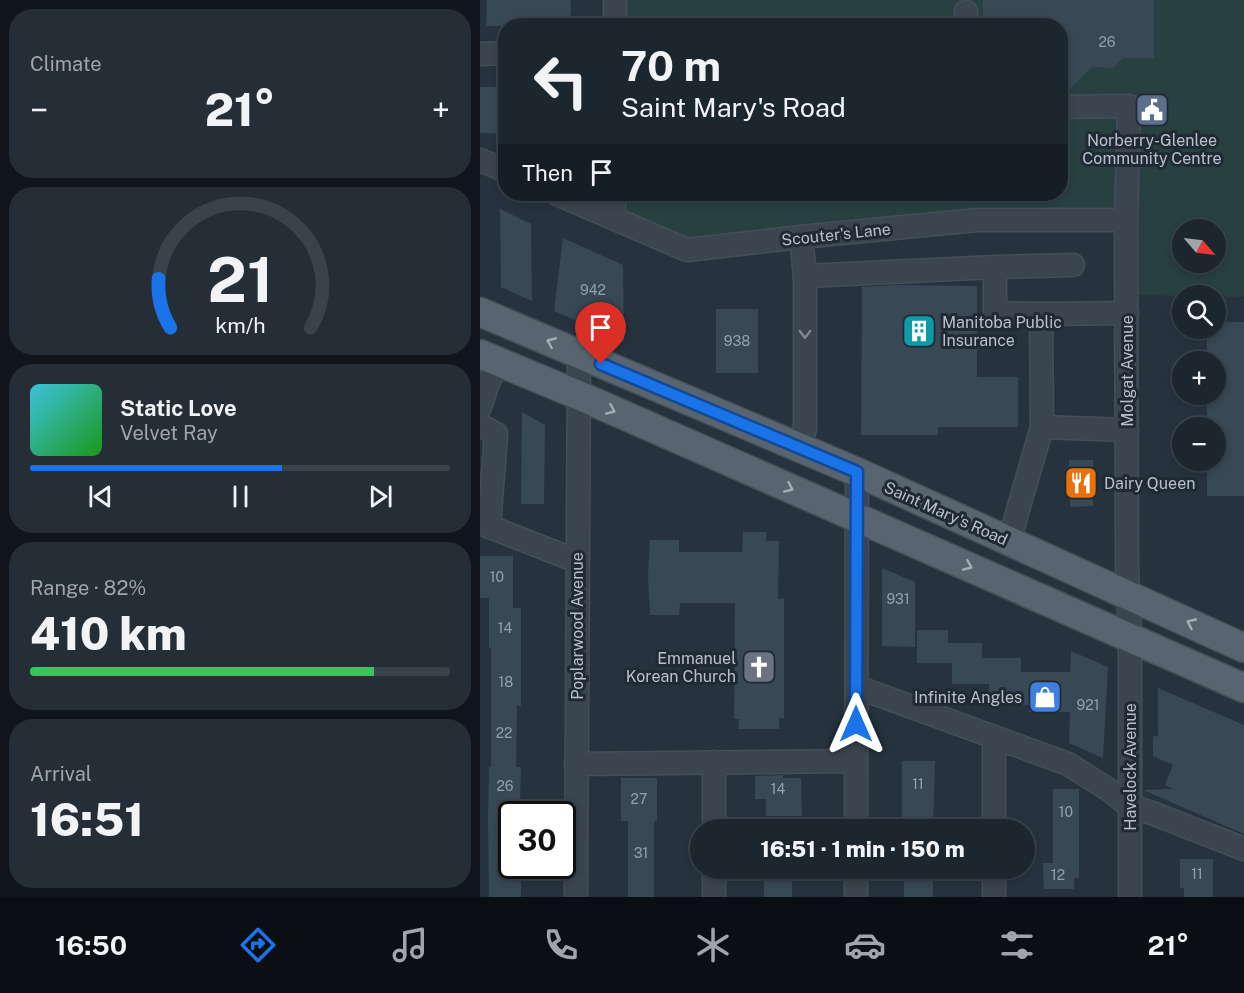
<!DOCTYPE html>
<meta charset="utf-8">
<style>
:root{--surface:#1c262f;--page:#252e37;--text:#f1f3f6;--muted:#a0a5aa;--line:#3a434b;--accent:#1a73e8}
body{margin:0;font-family:"Public Sans",sans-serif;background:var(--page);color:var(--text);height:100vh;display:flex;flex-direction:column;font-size:22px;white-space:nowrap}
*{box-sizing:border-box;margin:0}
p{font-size:20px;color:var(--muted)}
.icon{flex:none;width:33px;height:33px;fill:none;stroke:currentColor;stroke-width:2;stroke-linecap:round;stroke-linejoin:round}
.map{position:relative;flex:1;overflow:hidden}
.side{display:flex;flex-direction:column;gap:9px;padding:9px;background:#0f151a;width:480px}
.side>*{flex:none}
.hud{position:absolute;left:18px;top:18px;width:570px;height:183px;border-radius:24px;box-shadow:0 3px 9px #0003,0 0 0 2px var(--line);background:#1c262f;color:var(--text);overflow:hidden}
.needle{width:39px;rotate:118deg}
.buttons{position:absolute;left:692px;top:219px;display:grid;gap:12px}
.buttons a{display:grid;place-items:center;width:54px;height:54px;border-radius:50%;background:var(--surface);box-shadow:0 3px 9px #0003,0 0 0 2px var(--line);font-size:30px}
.speed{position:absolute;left:18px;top:801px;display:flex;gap:12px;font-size:30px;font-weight:700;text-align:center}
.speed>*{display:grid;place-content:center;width:78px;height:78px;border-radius:50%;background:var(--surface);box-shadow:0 3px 9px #0003,0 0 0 2px var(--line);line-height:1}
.speed .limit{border:3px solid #111;border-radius:9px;background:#fff;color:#111}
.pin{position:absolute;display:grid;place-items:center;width:51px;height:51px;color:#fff;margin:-62px -26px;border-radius:50% 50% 50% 0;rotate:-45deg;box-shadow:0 0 6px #0007}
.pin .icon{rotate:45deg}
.me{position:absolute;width:66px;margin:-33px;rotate:0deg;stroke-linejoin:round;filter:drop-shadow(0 0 4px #0008)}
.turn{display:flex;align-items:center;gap:21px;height:126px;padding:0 24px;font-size:27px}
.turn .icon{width:78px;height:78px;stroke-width:2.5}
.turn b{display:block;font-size:42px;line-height:51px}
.then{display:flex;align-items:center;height:57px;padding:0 24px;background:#0003;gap:12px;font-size:22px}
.big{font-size:45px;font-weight:800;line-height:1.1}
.side .card{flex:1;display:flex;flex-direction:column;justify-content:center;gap:9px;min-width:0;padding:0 21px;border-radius:24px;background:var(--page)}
.side .dial{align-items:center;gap:0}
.dial svg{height:156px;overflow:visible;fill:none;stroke:var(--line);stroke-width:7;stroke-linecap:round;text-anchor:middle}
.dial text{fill:var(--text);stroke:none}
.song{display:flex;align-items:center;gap:18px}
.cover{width:72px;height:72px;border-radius:9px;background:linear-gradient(135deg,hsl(190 70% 55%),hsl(120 70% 35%))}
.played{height:6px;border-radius:3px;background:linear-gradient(90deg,var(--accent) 60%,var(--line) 60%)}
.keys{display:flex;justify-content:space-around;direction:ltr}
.heat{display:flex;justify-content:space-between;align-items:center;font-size:33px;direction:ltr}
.charge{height:9px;border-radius:4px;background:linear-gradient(90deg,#34c759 82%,var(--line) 0)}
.trip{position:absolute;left:210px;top:819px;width:345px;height:60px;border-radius:30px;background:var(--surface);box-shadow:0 3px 9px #0003,0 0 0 2px var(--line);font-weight:800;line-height:60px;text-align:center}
.tabs{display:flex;height:96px;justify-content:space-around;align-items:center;background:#0b0f13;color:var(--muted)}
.tabs .icon{width:42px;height:42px}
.tabs .on{color:var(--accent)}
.tabs b{font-size:27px;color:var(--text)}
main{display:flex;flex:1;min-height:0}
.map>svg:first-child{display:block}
.green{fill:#284040;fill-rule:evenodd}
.building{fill:#384855}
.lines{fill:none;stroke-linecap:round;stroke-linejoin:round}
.minor-casing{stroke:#444e58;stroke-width:25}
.major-casing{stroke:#444e58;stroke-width:31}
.minor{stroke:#3a454f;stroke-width:22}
.major{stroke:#58646f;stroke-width:28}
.oneway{stroke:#7f8993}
.oneway2{stroke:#a4aeb8}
.route-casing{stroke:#114b97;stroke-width:15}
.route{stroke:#1a73e8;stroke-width:10}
.labels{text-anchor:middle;stroke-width:6;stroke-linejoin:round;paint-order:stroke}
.number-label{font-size:14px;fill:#95a0ab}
.poi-label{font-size:16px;fill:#b7c0ca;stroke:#1f2a34;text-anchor:start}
.street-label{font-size:16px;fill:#b7c0ca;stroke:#1f2a34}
</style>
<main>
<section class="side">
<div class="card"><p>Climate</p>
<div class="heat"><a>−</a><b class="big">21°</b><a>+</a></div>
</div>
<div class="card dial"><svg viewBox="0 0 100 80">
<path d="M14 69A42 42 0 1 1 86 69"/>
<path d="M14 69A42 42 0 0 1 8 44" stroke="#1a73e8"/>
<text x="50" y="56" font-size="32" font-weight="700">21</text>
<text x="50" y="72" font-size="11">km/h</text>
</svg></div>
<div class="card">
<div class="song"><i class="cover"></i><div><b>Static Love</b><p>Velvet Ray</p></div></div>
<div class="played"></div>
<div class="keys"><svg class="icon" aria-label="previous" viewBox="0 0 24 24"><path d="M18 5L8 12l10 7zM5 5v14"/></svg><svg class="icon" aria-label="pause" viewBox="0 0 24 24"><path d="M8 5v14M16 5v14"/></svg><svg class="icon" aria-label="next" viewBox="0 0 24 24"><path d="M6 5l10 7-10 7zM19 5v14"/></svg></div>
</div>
<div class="card"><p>Range · 82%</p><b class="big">410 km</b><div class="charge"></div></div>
<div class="card"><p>Arrival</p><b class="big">16:51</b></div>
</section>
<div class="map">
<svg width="764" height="897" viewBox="0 0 764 897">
<rect width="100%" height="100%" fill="#26333f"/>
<!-- green -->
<path class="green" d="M139 0H764V297L653 295 652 217 208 244 139 212V194H580V26L139 25ZM702 230H735V262H702Z"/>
<!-- building -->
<g class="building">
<polygon points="7,0 91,0 90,26 6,26"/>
<polygon points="503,0 674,0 674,58 643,58 633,68 612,67 586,93 580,93 580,26 503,26"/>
<polygon points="0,87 26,87 26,134 0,133"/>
<polygon points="20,209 51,224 52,301 21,287"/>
<polygon points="83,238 143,265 144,342 74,311"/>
<polygon points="414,285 497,286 497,377 538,377 538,427 458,427 458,435 381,435 382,287"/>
<rect x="236" y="309" width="42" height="64"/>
<polygon points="735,322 764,322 764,496 727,496 727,460 735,460 735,428 727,428 727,394 735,394 735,362 727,362 727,328 735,328"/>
<polygon points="42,412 65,425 64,504 41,504"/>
<polygon points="589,460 613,460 613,506 590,507"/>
<polygon points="263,532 286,532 286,541 299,541 298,599 304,598 304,718 299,718 299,729 258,729 259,719 254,719 255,603 200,603 199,615 170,615 168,576 170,540 199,540 199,552 262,552"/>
<polygon points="0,556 33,556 33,608 41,608 41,706 37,706 36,767 41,767 40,806 32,806 32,868 41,868 41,897 9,897 8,819 9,767 11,767 11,648 9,648 9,598 0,598"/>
<polygon points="402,568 435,582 435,647 402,646"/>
<polygon points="437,630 468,630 468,643 502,643 502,658 541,658 541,672 590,672 591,651 628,667 623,758 589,743 590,712 549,712 549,705 509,705 509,684 472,684 472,663 437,663"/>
<polygon points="678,688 764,725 764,834 663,790 693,789 685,785 693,765 673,756 673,735 678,737"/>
<polygon points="422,761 455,761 453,830 422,830"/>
<polygon points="303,775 303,778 321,778 322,816 286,816 286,799 275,799 275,776"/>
<polygon points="141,778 177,778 177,821 174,821 174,897 148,897 148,821 141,821"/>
<polygon points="573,789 599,789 599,878 594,878 594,889 564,889 563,863 573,863"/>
<polygon points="700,859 733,859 733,897 704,897 704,888 700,888"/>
<rect x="284" y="868" width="28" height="29"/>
<rect x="424" y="877" width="29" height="20"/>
</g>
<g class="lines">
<defs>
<g id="minor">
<polyline points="135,0 135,26"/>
<polyline points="486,12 487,26"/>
<polyline points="0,54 26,53"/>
<polyline points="580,107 649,106 646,220 647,569 650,637 650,897"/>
<polyline points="0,160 26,171"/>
<polyline points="77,194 207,250 321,237 497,220 646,220"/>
<polyline points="134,218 134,194"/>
<polyline points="515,267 515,313 561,314"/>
<polyline points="325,276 515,267 593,265"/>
<polyline points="0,407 8,383 19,362"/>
<polyline points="0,425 16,434 9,527"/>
<polyline points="562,427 647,430"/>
<polyline points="317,447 325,429 325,276 321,237"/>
<polyline points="0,523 97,561"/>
<polyline points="529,541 562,427 561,314 647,313"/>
<polyline points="377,687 588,764 629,790 650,806 672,813 764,849"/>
<polyline points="96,764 376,761"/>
<polyline points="234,830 234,762"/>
<polyline points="376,830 377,472"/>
<polyline points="514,830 514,737"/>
<polyline points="96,897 99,354"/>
<polyline points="234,897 234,868"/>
<polyline points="376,897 376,868"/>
<polyline points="514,897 514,868"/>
</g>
<g id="major">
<polyline points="0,312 377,472 764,648"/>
<polyline points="0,354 98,395 764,688"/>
</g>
</defs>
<!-- minor casing -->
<use href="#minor" class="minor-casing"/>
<!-- major casing -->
<use href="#major" class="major-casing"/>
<!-- minor -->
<use href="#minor" class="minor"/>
<!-- major -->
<use href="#major" class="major"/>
</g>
<!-- one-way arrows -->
<defs><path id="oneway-chevron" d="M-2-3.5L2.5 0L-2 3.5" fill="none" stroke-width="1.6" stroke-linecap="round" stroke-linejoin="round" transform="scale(1.5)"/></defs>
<use class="oneway" href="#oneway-chevron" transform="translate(325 334) rotate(90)"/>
<g class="oneway2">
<use href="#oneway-chevron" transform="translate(71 342) rotate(-157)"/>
<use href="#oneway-chevron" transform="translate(131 410) rotate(24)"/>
<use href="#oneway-chevron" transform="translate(309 488) rotate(24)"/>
<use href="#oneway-chevron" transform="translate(488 566) rotate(23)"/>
<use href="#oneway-chevron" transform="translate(711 623) rotate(-155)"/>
</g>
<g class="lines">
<defs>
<polyline id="route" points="121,364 377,472 376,724"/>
</defs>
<!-- route casing -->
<use href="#route" class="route-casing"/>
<!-- route -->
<use href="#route" class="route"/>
</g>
<!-- icons -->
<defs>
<symbol id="civic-square" viewBox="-11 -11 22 22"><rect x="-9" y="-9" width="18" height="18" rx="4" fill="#5c6f8a" stroke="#1f2a34"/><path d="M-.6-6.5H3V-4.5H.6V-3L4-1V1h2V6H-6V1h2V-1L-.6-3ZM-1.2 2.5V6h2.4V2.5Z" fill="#fff"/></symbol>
<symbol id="building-square" viewBox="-11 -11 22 22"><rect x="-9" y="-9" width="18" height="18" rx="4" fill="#0f9aa8" stroke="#1f2a34"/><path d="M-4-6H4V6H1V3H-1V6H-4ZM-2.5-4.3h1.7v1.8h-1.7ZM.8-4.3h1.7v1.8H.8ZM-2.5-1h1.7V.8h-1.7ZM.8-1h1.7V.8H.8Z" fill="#fff"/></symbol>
<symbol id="restaurant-square" viewBox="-11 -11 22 22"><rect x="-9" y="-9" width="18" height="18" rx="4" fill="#e8710a" stroke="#1f2a34"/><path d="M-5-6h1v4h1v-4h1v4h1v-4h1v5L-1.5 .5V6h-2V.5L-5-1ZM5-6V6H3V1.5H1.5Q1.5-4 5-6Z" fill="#fff"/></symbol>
<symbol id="church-square" viewBox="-11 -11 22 22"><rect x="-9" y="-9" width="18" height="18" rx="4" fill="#6b7280" stroke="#1f2a34"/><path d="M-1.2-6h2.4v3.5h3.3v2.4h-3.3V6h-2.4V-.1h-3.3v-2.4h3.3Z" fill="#fff"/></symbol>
<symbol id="shop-square" viewBox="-11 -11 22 22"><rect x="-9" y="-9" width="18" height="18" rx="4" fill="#3f7fe0" stroke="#1f2a34"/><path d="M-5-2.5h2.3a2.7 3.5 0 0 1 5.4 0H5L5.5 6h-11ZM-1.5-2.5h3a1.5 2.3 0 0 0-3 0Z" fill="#fff"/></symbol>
</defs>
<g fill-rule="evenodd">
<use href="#civic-square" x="653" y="91" width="38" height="38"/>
<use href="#building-square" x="420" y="312" width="38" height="38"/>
<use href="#restaurant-square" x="582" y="464" width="38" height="38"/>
<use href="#church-square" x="260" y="648" width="38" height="38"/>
<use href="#shop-square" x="546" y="678" width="38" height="38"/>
</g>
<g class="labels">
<!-- number labels -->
<g class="number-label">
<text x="627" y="47">26</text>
<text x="113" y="295">942</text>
<text x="257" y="346">938</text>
<text x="17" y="582">10</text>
<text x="418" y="604">931</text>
<text x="25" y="633">14</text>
<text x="26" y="687">18</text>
<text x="608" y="710">921</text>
<text x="24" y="738">22</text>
<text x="438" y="789">11</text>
<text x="25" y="791">26</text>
<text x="298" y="794">14</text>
<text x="159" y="804">27</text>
<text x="586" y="817">10</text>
<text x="161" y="858">31</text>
<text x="717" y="879">11</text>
<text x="578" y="880">12</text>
</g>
<!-- poi labels -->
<g class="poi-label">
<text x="672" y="146" text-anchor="middle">Norberry-Glenlee<tspan x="672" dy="18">Community Centre</tspan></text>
<text x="462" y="328">Manitoba Public<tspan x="462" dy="18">Insurance</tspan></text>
<text x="624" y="489">Dairy Queen</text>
<text x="256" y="664" text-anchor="end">Emmanuel<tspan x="256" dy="18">Korean Church</tspan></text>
<text x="542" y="703" text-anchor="end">Infinite Angles</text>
</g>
<!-- street labels -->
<g class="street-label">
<text transform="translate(356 234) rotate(-6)" y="6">Scouter's Lane</text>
<text transform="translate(647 371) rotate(-90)" y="6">Molgat Avenue</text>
<text transform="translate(466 513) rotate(24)" y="6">Saint Mary's Road</text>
<text transform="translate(97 626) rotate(-90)" y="6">Poplarwood Avenue</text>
<text transform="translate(650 767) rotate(-90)" y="6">Havelock Avenue</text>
</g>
</g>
</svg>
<div class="buttons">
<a><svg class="needle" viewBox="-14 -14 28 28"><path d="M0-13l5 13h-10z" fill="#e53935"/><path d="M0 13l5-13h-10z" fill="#a0a5aa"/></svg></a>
<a><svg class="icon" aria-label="search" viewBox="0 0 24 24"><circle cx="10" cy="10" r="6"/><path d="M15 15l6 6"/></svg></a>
<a>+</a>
<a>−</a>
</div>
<div class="speed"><div class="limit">30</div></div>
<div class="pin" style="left:121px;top:364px;background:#d93025"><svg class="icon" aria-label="arrive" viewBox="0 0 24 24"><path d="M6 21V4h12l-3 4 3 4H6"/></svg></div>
<svg class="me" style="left:376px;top:724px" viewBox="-20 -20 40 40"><path d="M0-17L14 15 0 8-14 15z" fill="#1a73e8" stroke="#fff" stroke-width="4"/></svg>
<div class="trip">16:51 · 1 min · 150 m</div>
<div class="hud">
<div class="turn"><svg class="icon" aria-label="left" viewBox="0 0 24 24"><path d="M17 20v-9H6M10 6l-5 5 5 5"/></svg><div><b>70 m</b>Saint Mary's Road</div></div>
<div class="then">Then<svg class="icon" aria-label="arrive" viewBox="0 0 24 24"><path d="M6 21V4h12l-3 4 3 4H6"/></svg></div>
</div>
</div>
</main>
<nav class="tabs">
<b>16:50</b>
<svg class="icon on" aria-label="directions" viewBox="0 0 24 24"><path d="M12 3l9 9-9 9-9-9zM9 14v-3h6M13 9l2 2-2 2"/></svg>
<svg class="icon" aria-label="music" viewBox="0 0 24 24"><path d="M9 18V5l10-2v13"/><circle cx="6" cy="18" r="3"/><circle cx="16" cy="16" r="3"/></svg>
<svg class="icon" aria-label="phone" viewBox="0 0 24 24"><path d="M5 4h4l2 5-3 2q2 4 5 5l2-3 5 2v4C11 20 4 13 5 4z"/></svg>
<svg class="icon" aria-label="climate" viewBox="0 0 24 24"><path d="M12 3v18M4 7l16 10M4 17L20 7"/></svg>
<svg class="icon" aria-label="car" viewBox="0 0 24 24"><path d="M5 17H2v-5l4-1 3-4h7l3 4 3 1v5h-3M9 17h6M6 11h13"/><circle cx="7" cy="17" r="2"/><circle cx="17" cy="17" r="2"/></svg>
<svg class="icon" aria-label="filters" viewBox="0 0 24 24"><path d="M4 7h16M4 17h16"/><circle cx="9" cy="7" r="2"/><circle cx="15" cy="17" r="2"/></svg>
<b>21°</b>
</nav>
